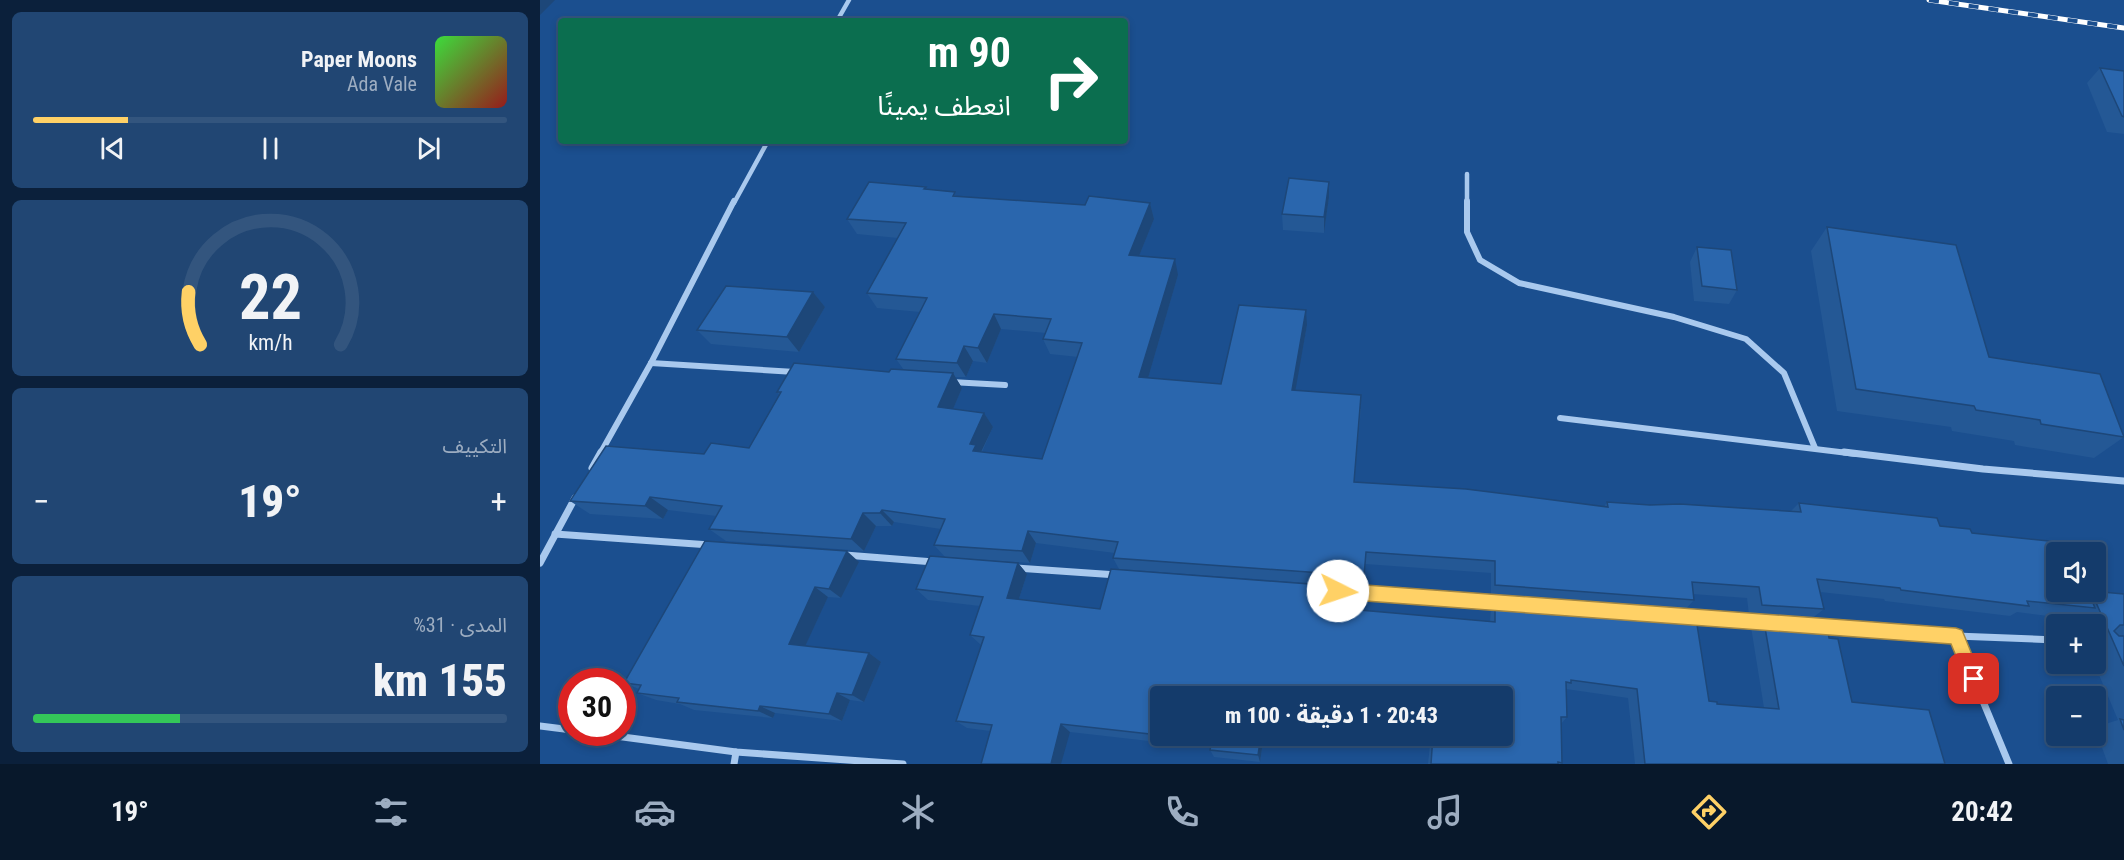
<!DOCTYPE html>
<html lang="ar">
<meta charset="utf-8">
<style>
:root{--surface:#143b6b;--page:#214673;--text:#f1f3f6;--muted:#9dadc1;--line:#33557e;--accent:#ffd166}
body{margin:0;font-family:"Roboto Condensed","Noto Sans Arabic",sans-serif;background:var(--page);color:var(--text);direction:rtl;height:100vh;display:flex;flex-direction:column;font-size:22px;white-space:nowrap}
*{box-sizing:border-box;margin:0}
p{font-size:20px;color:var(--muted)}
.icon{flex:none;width:33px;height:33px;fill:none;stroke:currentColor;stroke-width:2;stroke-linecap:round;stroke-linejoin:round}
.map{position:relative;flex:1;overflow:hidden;direction:ltr}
.panel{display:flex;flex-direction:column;gap:12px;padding:12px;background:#0b203b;width:540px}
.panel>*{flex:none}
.hud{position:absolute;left:18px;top:18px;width:570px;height:126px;border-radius:6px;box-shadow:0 3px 9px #0003,0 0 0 2px var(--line);direction:rtl;background:#0b6e4f;color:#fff;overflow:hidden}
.buttons{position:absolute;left:1506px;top:542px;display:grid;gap:12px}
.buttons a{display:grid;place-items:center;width:60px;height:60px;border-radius:6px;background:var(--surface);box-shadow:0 3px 9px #0003,0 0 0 2px var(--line);font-size:30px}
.speed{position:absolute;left:18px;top:668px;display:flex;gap:12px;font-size:30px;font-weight:700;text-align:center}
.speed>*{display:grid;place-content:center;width:78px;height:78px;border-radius:50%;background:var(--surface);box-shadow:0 3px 9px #0003,0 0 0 2px var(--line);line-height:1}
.speed .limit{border:9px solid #d22;background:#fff;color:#111}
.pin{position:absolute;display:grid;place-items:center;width:51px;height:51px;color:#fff;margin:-26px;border-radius:12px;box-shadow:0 3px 9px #0006}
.me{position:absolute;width:66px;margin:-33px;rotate:94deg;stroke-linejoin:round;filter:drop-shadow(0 0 4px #0008)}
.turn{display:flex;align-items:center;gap:21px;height:126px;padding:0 18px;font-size:27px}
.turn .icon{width:78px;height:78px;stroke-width:2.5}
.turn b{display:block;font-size:42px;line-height:51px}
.big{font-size:45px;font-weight:800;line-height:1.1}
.panel .tile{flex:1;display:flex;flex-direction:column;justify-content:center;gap:9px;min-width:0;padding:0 21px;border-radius:9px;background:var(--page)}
.panel .dial{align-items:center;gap:0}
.dial svg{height:156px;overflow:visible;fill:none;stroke:var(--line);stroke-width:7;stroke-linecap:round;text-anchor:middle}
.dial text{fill:var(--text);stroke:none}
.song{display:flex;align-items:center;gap:18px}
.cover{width:72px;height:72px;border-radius:9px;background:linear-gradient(135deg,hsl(120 70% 55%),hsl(0 70% 35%))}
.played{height:6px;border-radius:3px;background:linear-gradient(90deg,var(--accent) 20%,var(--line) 20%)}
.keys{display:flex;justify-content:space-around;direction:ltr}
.heat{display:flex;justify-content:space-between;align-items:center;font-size:33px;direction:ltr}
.charge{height:9px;border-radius:4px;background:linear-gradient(90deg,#34c759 31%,var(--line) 0)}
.trip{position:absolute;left:610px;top:686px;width:363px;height:60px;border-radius:6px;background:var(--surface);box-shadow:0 3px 9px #0003,0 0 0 2px var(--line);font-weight:800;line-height:60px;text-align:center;direction:rtl}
.menu{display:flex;height:96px;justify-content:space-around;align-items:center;background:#08182b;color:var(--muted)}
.menu .icon{width:42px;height:42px}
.menu .current{color:var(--accent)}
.menu b{font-size:27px;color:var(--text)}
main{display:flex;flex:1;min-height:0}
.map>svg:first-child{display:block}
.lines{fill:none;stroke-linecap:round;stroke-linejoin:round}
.minor-far2{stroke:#a9c9ee;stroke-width:4.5}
.minor-far1{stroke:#a9c9ee;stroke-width:6}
.minor{stroke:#a9c9ee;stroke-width:7}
.rail-casing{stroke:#fff;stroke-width:5}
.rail{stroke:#1b4f8f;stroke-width:4;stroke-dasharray:10;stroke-linecap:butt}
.wall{fill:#245895;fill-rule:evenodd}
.shaded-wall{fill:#1d4779}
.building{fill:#2a66ad;stroke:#1d4779;stroke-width:1.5}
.route{fill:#ffd166;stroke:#a68842;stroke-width:1.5}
</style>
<main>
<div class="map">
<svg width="1584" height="764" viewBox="0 0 1584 764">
<rect width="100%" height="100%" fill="#1b4f8f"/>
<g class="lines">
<!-- minor-far2 -->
<g class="minor-far2">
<polyline points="297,21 309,0"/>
<polyline points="927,174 927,203"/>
<polyline points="194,203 228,141"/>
</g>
<!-- minor-far1 -->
<g class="minor-far1">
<polyline points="927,201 927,232 940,260 979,283 1134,317 1206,339 1244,373 1275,448"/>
<polyline points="111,363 255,372"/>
<polyline points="411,382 465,385"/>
<polyline points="1020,418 1316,454"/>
<polyline points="60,454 111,363 194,201"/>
</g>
<!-- minor -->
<g class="minor">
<polyline points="1304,452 1443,469 1584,481"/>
<polyline points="52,468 61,452"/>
<polyline points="15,534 170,545"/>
<polyline points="305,555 394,562"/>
<polyline points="0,563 35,498"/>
<polyline points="476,568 577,575"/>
<polyline points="814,592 960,603"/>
<polyline points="1149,617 1223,622"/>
<polyline points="1281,626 1416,636 1516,640"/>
<polyline points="1416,636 1469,764"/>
<polyline points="0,726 32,730"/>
<polyline points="45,732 196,752 363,764"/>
<polyline points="194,764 196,752"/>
</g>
<defs>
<polyline id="rail" points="1389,0 1584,28"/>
</defs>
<!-- rail casing -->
<use href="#rail" class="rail-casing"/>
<!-- rail -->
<use href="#rail" class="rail"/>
</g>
<!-- wall -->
<g class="wall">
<polygon points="1560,68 1584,71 1584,134 1567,132 1547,83"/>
<polygon points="789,182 789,197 784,233 743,230 742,214"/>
<path d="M387 190 418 196 545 205 610 203 614 219 599 256 638 275 608 378 681 384 767 325 755 390 821 409 814 482 1064 507 1067 502 1110 505 1251 511 1259 503 1400 526 1432 533 1548 592 1556 591 1584 594V764H1568L1556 731V727L1578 720 1554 663H1556V624H1538L1535 618 1533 619 1477 612 1470 616 1345 601 1344 599 1280 592 1284 609 1270 620 1209 615 1207 598 1153 594 1154 600 1144 611 951 596V573L825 564 823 587 579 569 573 558 575 553 496 543 490 563 405 557 394 545 401 529 354 522 352 526H336L324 551 186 541 169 529 176 516 128 510 123 519 50 514 30 501 164 454 209 448 240 395 237 392 364 370 356 359 380 312 337 308 327 293 358 238 317 234 307 219ZM461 329 506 333 503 339 510 354 538 357 502 459 442 452 453 427 444 413 413 409 422 388 415 377H426L433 361 447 363Z"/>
<polygon points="1287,227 1449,357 1584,437 1554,458 1475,445 1474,441 1412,431 1411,427 1297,411 1271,251"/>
<polygon points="1157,247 1197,290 1189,304 1154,301 1150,262"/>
<polygon points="273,292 285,307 259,352 171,344 157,330"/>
<polygon points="319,562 301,598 288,597 265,646 329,653 341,662 324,702 310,700 302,721 235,713 233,718 154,710 140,704 116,700 97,693 99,689 84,683"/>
<polygon points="478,563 487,574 479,599 560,609 820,610 950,622 951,608 955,597 1169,701 1177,704 1224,708 1211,627 1223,616 1289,638 1312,702 1405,764 1095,764 1088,698 1026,689 1027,717 1021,724 1022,763 1021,764 888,764 891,735 963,735 963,696 621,696 621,735 724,735 720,762 674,757 670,750 670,748 530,732 450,731 427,728 416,721 441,645 430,635 440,606 388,600 376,589"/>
<polygon points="777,735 812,735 812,740"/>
</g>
<!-- shaded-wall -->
<g class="shaded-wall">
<polygon points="0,0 15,0 0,15"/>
<polygon points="789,182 789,197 784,233 784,217"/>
<polygon points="610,203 614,219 593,271 589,255"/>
<polygon points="635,259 638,275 604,392 599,377"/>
<polygon points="273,292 285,307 259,352 247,337"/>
<polygon points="766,310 767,325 753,404 752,390"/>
<polygon points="454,314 461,329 447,363 438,348"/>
<polygon points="424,346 433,361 426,377 417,363"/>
<polygon points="413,373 422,388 408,421 398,407"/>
<polygon points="444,413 453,427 441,452 433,451 430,444"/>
<polygon points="110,497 128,510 123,519 105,506"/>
<polygon points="342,510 354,522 352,526 340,513"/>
<polygon points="323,513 336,526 324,551 311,539"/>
<polygon points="488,531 496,543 490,563 482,551"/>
<polygon points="307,551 319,562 301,598 289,589"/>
<polygon points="478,563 487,574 476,608 467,598"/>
<polygon points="275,587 288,597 262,653 249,644"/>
<polygon points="329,653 341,662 324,702 312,695"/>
<polygon points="297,693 310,700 302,721 289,714"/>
<polygon points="220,706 235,713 233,718 218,711"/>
<polygon points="521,724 530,732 521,764 511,764"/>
<polygon points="721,735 724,735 720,762 718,755"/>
</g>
<!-- building -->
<g class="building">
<polygon points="1560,68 1584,71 1584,117 1582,116"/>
<polygon points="749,178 789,182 784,217 742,214"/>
<polygon points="329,182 386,187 384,189 415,192 413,196 545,205 549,196 610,203 589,255 635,259 599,377 681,384 699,305 766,310 752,390 821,395 814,482 926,489 1068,507 1067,502 1110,505 1140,504 1261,512 1259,503 1397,518 1400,526 1430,529 1432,533 1528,543 1532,552 1516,552 1516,591 1548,591 1555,608 1487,601 1489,606 1361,590 1360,588 1277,579 1284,609 1222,605 1219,587 1152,582 1154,600 955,585 955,561 826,552 824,576 573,558 578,542 488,531 482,551 394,545 405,519 342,510 340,513 323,513 311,539 169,529 182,506 110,497 105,506 30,501 66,446 164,454 171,443 209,448 241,392 237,392 254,363 349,372 351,369 413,373 398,407 444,413 430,444 436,445 433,451 502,459 542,343 503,339 511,319 454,314 438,348 424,346 417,363 356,359 387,298 327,293 366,223 307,219"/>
<polygon points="1287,227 1416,245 1449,357 1560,374 1584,437 1501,424 1500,420 1436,410 1434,406 1316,389"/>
<polygon points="1157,247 1191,250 1197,290 1162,286"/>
<polygon points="186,286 273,292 247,337 157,330"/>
<polygon points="165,541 307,551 289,589 275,587 249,644 329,653 312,695 297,693 289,714 220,706 218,711 137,702 139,698 97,693 101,685 84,683"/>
<polygon points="390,556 478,563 467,598 560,609 571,569 822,588 820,610 955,622 955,597 1155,612 1169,701 1177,702 1177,704 1239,709 1223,616 1286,621 1289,638 1298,639 1312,702 1389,710 1405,764 1105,764 1097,689 1031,680 1031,683 1026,682 1027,717 1021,717 1022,763 1018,762 1018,764 891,764 893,735 963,735 963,696 871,696 817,688 816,696 621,696 621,735 721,735 718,755 670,750 672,741 521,724 511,764 441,764 452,725 416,721 444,637 430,635 443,597 376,589"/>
<polygon points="1551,591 1584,594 1584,625 1580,625 1574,631 1579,636 1584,636 1584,666"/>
<polygon points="1580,719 1584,720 1584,730"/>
</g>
<!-- route -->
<polygon class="route" points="798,583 1416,628 1422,630 1442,679 1440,685 1434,687 1428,685 1411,644 798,599 793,597 790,591 793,586"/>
</svg>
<div class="buttons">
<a><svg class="icon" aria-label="sound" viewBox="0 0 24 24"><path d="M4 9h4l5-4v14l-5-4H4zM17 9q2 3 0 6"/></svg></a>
<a>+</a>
<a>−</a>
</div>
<div class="speed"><div class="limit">30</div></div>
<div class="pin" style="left:1434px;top:679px;background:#d93025"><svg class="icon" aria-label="arrive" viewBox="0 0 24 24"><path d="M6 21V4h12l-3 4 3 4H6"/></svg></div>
<svg class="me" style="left:798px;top:591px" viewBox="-20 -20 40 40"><circle r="19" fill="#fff"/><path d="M0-13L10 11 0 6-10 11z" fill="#ffd166"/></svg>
<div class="trip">20:43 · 1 دقيقة · 100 m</div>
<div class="hud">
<div class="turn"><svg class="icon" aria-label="right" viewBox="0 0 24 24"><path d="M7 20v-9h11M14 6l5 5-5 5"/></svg><div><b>90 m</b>انعطف يمينًا</div></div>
</div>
</div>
<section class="panel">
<div class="tile">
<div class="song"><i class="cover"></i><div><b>Paper Moons</b><p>Ada Vale</p></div></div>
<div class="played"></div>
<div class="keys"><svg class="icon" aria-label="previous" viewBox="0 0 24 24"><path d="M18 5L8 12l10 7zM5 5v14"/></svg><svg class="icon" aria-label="pause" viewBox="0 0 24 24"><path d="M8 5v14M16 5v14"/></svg><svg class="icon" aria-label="next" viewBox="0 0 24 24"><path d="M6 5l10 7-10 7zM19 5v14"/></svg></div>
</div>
<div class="tile dial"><svg viewBox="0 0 100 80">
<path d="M14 69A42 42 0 1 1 86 69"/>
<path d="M14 69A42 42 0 0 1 8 42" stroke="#ffd166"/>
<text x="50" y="56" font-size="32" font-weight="700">22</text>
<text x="50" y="72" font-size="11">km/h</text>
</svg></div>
<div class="tile"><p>التكييف</p>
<div class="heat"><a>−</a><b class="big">19°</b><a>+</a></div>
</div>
<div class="tile"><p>المدى · 31%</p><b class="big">155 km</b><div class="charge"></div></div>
</section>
</main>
<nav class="menu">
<b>20:42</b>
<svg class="icon current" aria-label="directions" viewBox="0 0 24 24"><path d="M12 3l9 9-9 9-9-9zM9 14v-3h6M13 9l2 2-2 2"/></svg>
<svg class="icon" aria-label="music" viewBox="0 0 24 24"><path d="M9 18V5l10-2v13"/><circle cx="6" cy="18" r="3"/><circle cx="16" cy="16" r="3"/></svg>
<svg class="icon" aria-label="phone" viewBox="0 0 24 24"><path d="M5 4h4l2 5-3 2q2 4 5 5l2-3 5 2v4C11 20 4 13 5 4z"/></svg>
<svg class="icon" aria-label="climate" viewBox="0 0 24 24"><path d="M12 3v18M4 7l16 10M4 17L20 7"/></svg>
<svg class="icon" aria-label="car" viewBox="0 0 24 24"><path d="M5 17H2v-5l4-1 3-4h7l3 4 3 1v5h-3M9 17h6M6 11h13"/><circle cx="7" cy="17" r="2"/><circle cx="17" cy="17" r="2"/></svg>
<svg class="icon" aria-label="filters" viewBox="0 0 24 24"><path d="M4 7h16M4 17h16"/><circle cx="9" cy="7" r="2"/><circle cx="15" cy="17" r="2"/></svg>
<b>19°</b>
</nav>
